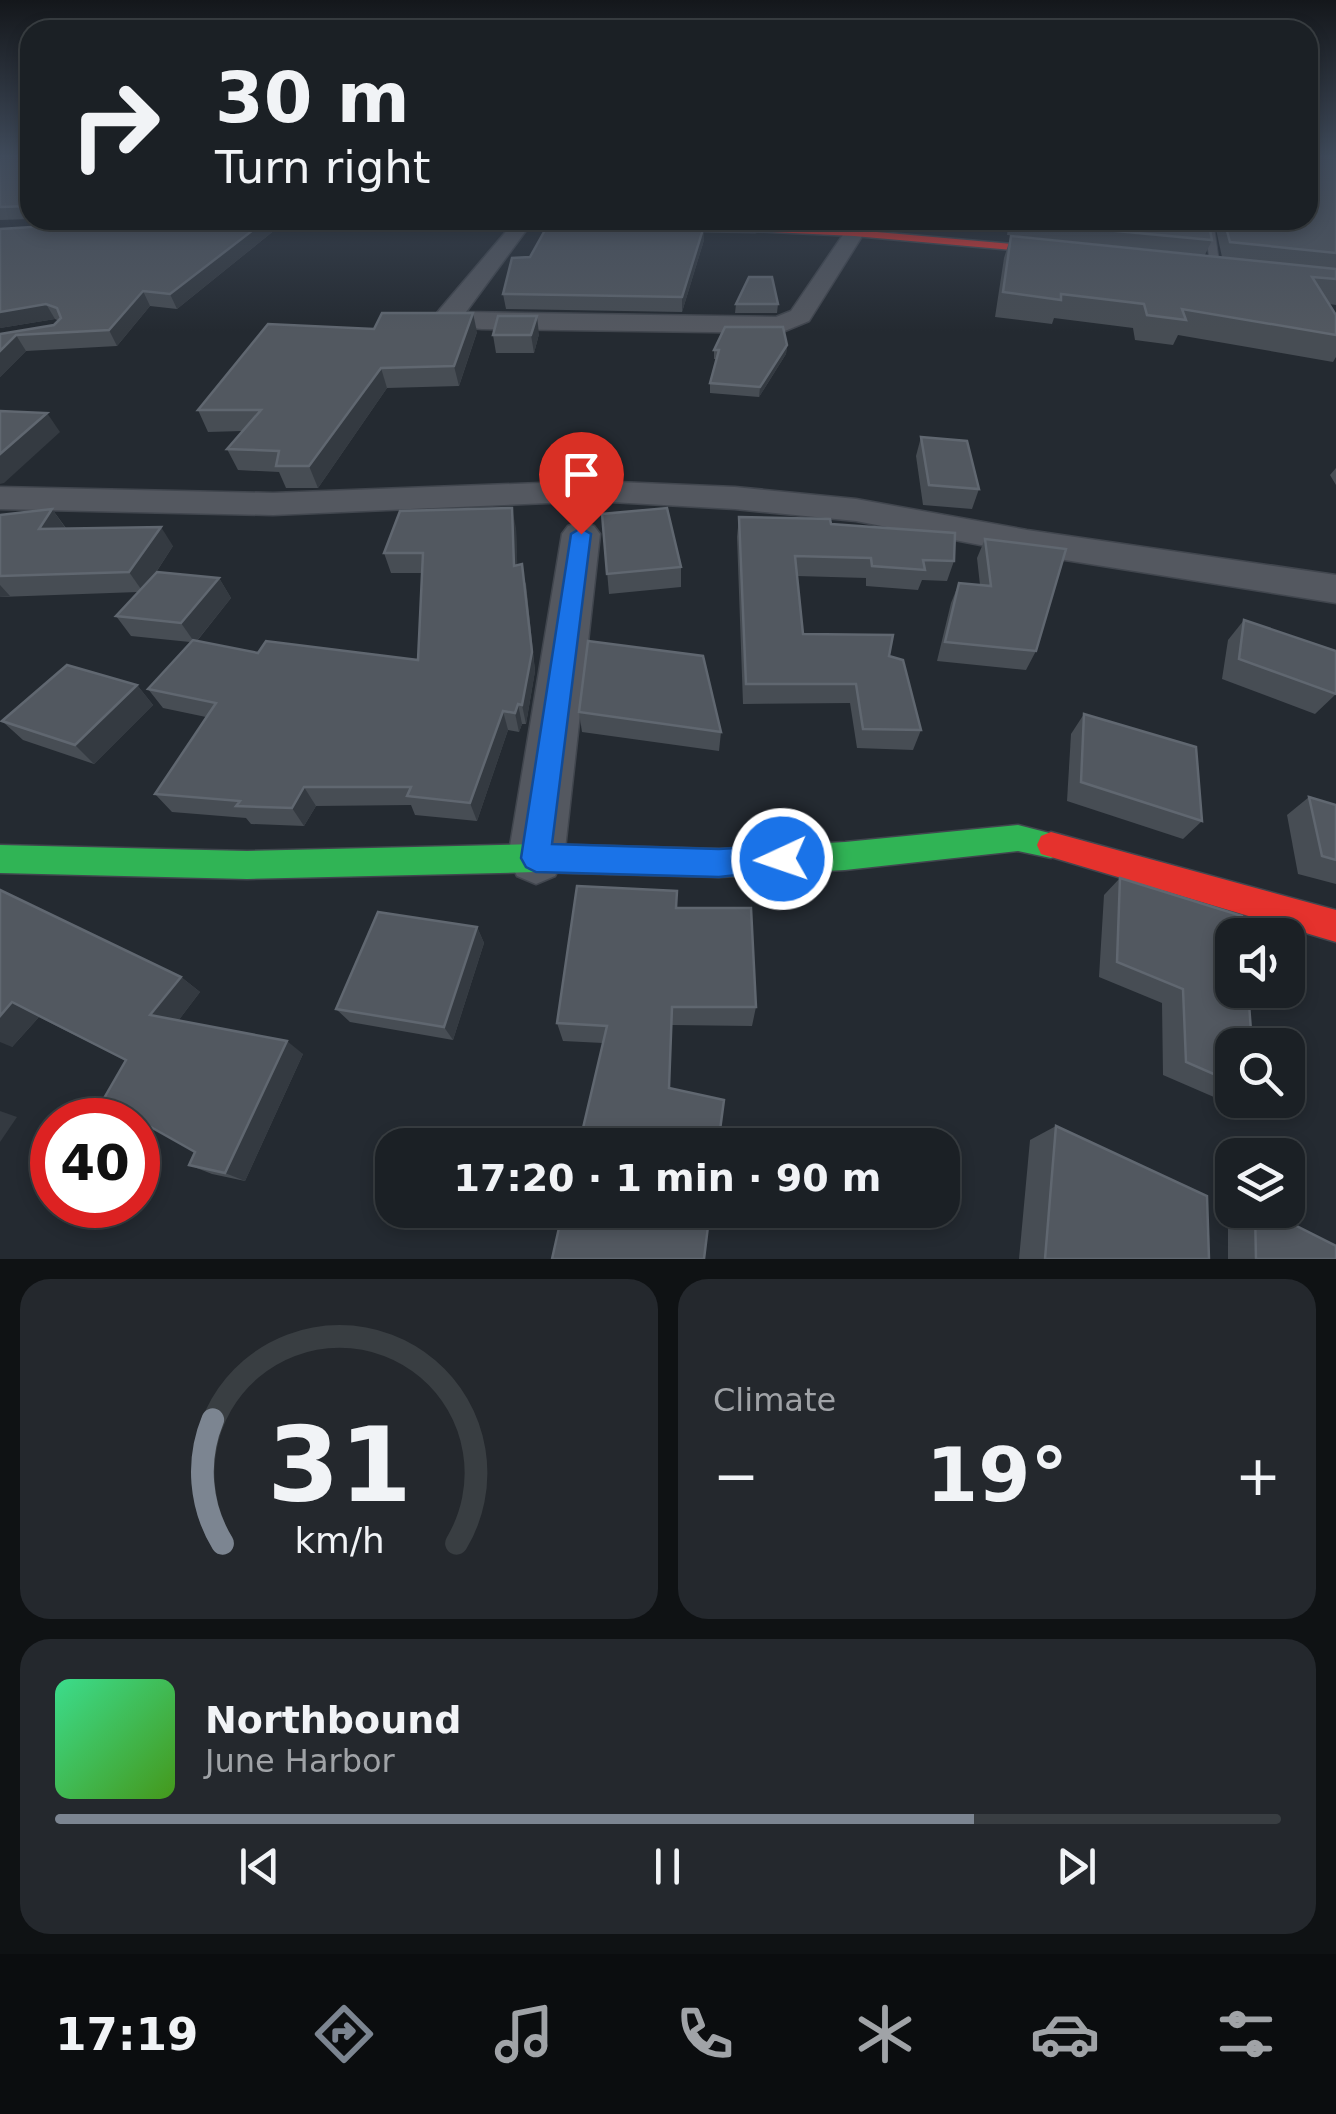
<!DOCTYPE html>
<meta charset="utf-8">
<style>
:root{--surface:#1b2025;--page:#24282d;--text:#f1f3f6;--muted:#a0a3a7;--line:#393e42;--accent:#7c8591}
body{margin:0;font-family:"DejaVu Sans",sans-serif;background:var(--page);color:var(--text);height:100vh;display:flex;flex-direction:column;font-size:38px;white-space:nowrap}
*{box-sizing:border-box;margin:0}
p{font-size:32px;color:var(--muted)}
.icon{flex:none;width:55px;height:55px;fill:none;stroke:currentColor;stroke-width:2;stroke-linecap:round;stroke-linejoin:round}
.map{position:relative;height:1259px;overflow:hidden}
.drawer{display:flex;flex-direction:column;gap:20px;padding:20px;background:#0f1214;flex:1}
.drawer>*{flex:none}
.banner{position:absolute;left:20px;top:20px;width:1298px;height:210px;border-radius:30px;box-shadow:0 5px 15px #0003,0 0 0 2px var(--line);background:#1b2025;color:var(--text);overflow:hidden}
.tools{position:absolute;left:1215px;top:918px;display:grid;gap:20px}
.tools a{display:grid;place-items:center;width:90px;height:90px;border-radius:20px;background:var(--surface);box-shadow:0 5px 15px #0003,0 0 0 2px var(--line);font-size:50px}
.speed{position:absolute;left:30px;top:1098px;display:flex;gap:20px;font-size:50px;font-weight:700;text-align:center}
.speed>*{display:grid;place-content:center;width:130px;height:130px;border-radius:50%;background:var(--surface);box-shadow:0 5px 15px #0003,0 0 0 2px var(--line);line-height:1}
.speed .limit{border:15px solid #d22;background:#fff;color:#111}
.pin{position:absolute;display:grid;place-items:center;width:85px;height:85px;color:#fff;margin:-102px -42px;border-radius:50% 50% 50% 0;rotate:-45deg;box-shadow:0 0 10px #0007}
.pin .icon{rotate:45deg}
.me{position:absolute;width:110px;margin:-55px;rotate:267deg;stroke-linejoin:round;filter:drop-shadow(0 0 8px #0008)}
.turn{display:flex;align-items:center;gap:35px;height:210px;padding:0 30px;font-size:45px}
.turn .icon{width:130px;height:130px;stroke-width:2.5}
.turn b{display:block;font-size:70px;line-height:85px}
.big{font-size:75px;font-weight:700;line-height:1.1}
.drawer .card{flex:1;display:flex;flex-direction:column;justify-content:center;gap:15px;min-width:0;padding:0 35px;border-radius:30px;background:var(--page)}
.drawer .dial{align-items:center;gap:0}
.dial svg{height:260px;overflow:visible;fill:none;stroke:var(--line);stroke-width:7;stroke-linecap:round;text-anchor:middle}
.dial text{fill:var(--text);stroke:none}
.song{display:flex;align-items:center;gap:30px}
.cover{width:120px;height:120px;border-radius:15px;background:linear-gradient(135deg,hsl(150 70% 55%),hsl(100 70% 35%))}
.played{height:10px;border-radius:5px;background:linear-gradient(90deg,var(--accent) 75%,var(--line) 75%)}
.keys{display:flex;justify-content:space-around;direction:ltr}
.heat{display:flex;justify-content:space-between;align-items:center;font-size:55px;direction:ltr}
.drawer .tiles{flex:1;display:grid;gap:20px;grid-template-columns:1fr 1fr}
.card:last-child{grid-column:span 2}
.trip{position:absolute;left:375px;top:1128px;width:585px;height:100px;border-radius:30px;background:var(--surface);box-shadow:0 5px 15px #0003,0 0 0 2px var(--line);font-weight:700;line-height:100px;text-align:center}
.tab-bar{display:flex;height:160px;justify-content:space-around;align-items:center;background:#0b0d0f;color:var(--muted)}
.tab-bar .icon{width:70px;height:70px}
.tab-bar .on{color:var(--accent)}
.tab-bar b{font-size:45px;color:var(--text)}
.map>svg:first-child{display:block}
.lines{fill:none;stroke-linecap:round;stroke-linejoin:round}
.lane-casing{stroke:#41464e;stroke-width:2}
.street-casing{stroke:#41464e;stroke-width:3}
.fast-casing{stroke:#41464e;stroke-width:3}
.slow-casing{stroke:#41464e;stroke-width:3}
.jam-casing{stroke:#41464e;stroke-width:3}
.lane{fill:#545860;fill-rule:evenodd}
.street{fill:#545860;fill-rule:evenodd}
.fast{fill:#30b455;fill-rule:evenodd}
.slow{fill:#ff9f0a;fill-rule:evenodd}
.jam{fill:#e5322d;fill-rule:evenodd}
.wall{fill:#474d54}
.shaded-wall{fill:#343a41}
.building{fill:#525860;stroke:#606770;stroke-width:2.5}
.route{fill:#1a73e8;stroke:#114b97;stroke-width:2.5}
</style>
<div class="map">
<svg width="1336" height="1259" viewBox="0 0 1336 1259">
<rect width="100%" height="100%" fill="#242a31"/>
<g class="lines">
<defs>
<polygon id="lane" points="1203,220 1213,220 1220,269 1211,267"/>
<g id="street">
<path d="M516 220 527 221 530 225 466 312 776 317 791 311 847 229 854 227 864 233 809 321 780 333 482 329C465 327 448 328 437 313L441 308Z"/>
<polygon points="593,481 735,487 856,499 1027,530 1336,575 1336,603 1027,554 856,521 735,509 593,501 273,515 0,509 0,487 273,493"/>
<polygon points="581,522 594,526 600,534 564,858 555,876 536,884 517,876 508,858 562,534 568,526"/>
</g>
<g id="fast">
<polygon points="774,220 790,220 755,232 634,230 629,227 634,224 754,226"/>
<polygon points="1018,825 1061,836 1065,845 1061,854 1051,858 1018,851 845,870 719,877 536,872 247,879 0,873 0,845 247,851 536,844 719,849 845,842"/>
</g>
<polygon id="slow" points="302,220 634,224 639,227 634,230 307,223"/>
<g id="jam">
<polygon points="755,226 854,230 1080,250 1086,253 1080,256 854,236 751,231"/>
<polygon points="1051,832 1336,910 1336,942 1041,854 1037,845 1041,836"/>
</g>
</defs>
<!-- lane casing -->
<use href="#lane" class="lane-casing"/>
<!-- street casing -->
<use href="#street" class="street-casing"/>
<!-- fast casing -->
<use href="#fast" class="fast-casing"/>
<!-- slow casing -->
<use href="#slow" class="slow-casing"/>
<!-- jam casing -->
<use href="#jam" class="jam-casing"/>
<!-- lane -->
<use href="#lane" class="lane"/>
<!-- street -->
<use href="#street" class="street"/>
<!-- fast -->
<use href="#fast" class="fast"/>
<!-- slow -->
<use href="#slow" class="slow"/>
<!-- jam -->
<use href="#jam" class="jam"/>
</g>
<!-- wall -->
<g class="wall">
<polygon points="0,155 30,155 30,219 0,220"/>
<polygon points="1336,158 1336,305 1329,304 1336,315 1336,357 1333,362 1178,335 1173,345 1135,340 1133,328 1054,318 1052,324 995,317 1004,258 1011,236 1222,257 1214,220 1308,220"/>
<polygon points="144,220 279,220 281,225 177,309 150,306 117,346 26,351 0,377 0,334 54,325 59,321 55,319 0,328 0,229"/>
<polygon points="885,220 946,220 942,231 883,226"/>
<polygon points="998,220 1208,220 1212,240 1205,255 1007,235 1009,221"/>
<polygon points="704,226 704,240 682,312 506,309 503,294"/>
<polygon points="736,304 778,304 777,313 735,313"/>
<polygon points="477,332 459,386 387,388 318,488 286,488 279,472 238,470 227,449 242,431 208,432 198,410"/>
<polygon points="539,334 534,353 496,353 493,335"/>
<polygon points="787,345 786,354 759,397 710,393 710,383 717,359 714,359 714,350"/>
<polygon points="921,437 979,489 972,509 923,505 916,456"/>
<polygon points="1336,468 1336,485 1330,475"/>
<polygon points="52,509 66,528 173,546 155,574 219,578 231,598 197,641 258,653 418,660 422,573 391,573 384,553 516,528 517,565 526,584 535,671 526,724 522,724 519,732 508,730 477,821 415,815 411,805 316,806 304,826 251,824 246,818 172,812 155,794 206,717 163,708 148,689 190,642 131,636 116,616 138,592 0,597 0,515"/>
<polygon points="602,514 681,567 681,587 609,594"/>
<polygon points="739,517 831,524 954,561 947,581 922,580 918,590 866,586 866,578 797,576 803,634 889,656 921,730 913,750 857,748 850,703 743,704 737,537"/>
<polygon points="985,539 1036,651 1026,670 937,661 951,603 959,583 980,585 977,558"/>
<polygon points="1244,620 1336,694 1315,714 1222,679 1228,640"/>
<polygon points="137,685 153,705 94,764 23,740 2,721"/>
<polygon points="579,712 721,732 719,751 582,732"/>
<polygon points="1084,714 1202,821 1183,839 1067,801 1071,734"/>
<polygon points="1309,797 1336,805 1336,884 1298,874 1287,815"/>
<polygon points="1120,878 1232,1045 1232,1100 1238,1100 1230,1104 1163,1075 1162,1003 1099,977 1104,895"/>
<polygon points="0,890 181,977 200,992 178,1021 303,1054 245,1181 212,1174 189,1165 195,1152 126,1061 39,1017 12,1047"/>
<polygon points="677,908 756,1007 752,1026 672,1025 669,1088 718,1145 603,1043 563,1041 557,1023"/>
<polygon points="477,927 484,943 453,1040 350,1022 336,1009"/>
<polygon points="1056,1126 1209,1259 1019,1259 1030,1140"/>
<polygon points="1235,1210 1265,1210 1336,1259 1228,1259 1228,1212"/>
</g>
<!-- shaded-wall -->
<g class="shaded-wall">
<polygon points="266,220 279,220 281,225 177,309 170,294"/>
<polygon points="704,226 704,240 682,312 682,297"/>
<polygon points="143,291 150,306 117,346 109,330"/>
<polygon points="46,304 55,319 0,328 0,312"/>
<polygon points="473,313 477,332 459,386 454,366"/>
<polygon points="537,316 539,334 534,353 531,335"/>
<polygon points="16,335 26,351 0,377 0,351"/>
<polygon points="787,345 786,354 759,397 760,387"/>
<polygon points="381,368 387,388 318,488 309,466"/>
<polygon points="47,413 60,432 4,483 0,484 0,454"/>
<polygon points="512,508 516,528 518,585 514,566"/>
<polygon points="52,509 66,529 39,529"/>
<polygon points="161,527 173,546 143,592 129,572"/>
<polygon points="522,564 535,671 526,724 522,705"/>
<polygon points="219,578 231,598 195,643 181,623"/>
<polygon points="0,585 10,596 0,597"/>
<polygon points="137,685 153,705 94,764 75,745"/>
<polygon points="518,704 522,724 519,732 515,713"/>
<polygon points="503,711 508,730 477,821 470,803"/>
<polygon points="304,787 316,806 304,826 292,808"/>
<polygon points="477,927 484,943 453,1040 444,1027"/>
<polygon points="181,977 200,992 172,1029 150,1015"/>
<polygon points="12,1002 39,1017 12,1047 0,1042 0,1016"/>
<polygon points="287,1041 303,1054 245,1181 225,1173"/>
<polygon points="0,1111 17,1117 0,1142"/>
</g>
<!-- building -->
<g class="building">
<polygon points="0,155 30,155 30,206 0,207"/>
<polygon points="1308,155 1336,158 1336,253 1230,242 1224,220 1308,220"/>
<polygon points="144,220 266,220 170,294 143,291 109,330 16,335 0,351 0,334 54,325 61,318 57,308 46,304 0,312 0,229"/>
<polygon points="1011,220 1208,220 1212,240 1011,221"/>
<polygon points="549,223 704,226 682,297 503,294 512,258 530,257"/>
<polygon points="1011,236 1336,269 1336,279 1312,277 1336,315 1336,335 1182,309 1186,320 1147,315 1144,304 1061,294 1061,300 1003,292"/>
<polygon points="749,277 772,277 778,304 736,304"/>
<polygon points="382,313 473,313 454,366 381,368 309,466 276,466 279,451 227,449 261,410 198,410 268,324 374,329"/>
<polygon points="498,316 537,316 531,335 493,335"/>
<polygon points="725,327 783,327 787,345 760,387 710,383 719,350 714,350"/>
<polygon points="0,411 47,413 0,454"/>
<polygon points="921,437 967,441 979,489 929,485"/>
<polygon points="512,508 514,566 522,564 532,652 522,705 518,704 515,713 503,711 470,803 407,796 411,787 304,787 292,808 236,806 240,801 155,794 216,703 148,689 193,640 258,653 266,641 418,660 423,553 384,553 400,511"/>
<polygon points="667,508 681,567 607,574 602,514"/>
<polygon points="52,509 39,529 161,527 129,572 0,576 0,515"/>
<polygon points="739,517 830,519 831,524 955,533 954,561 923,560 925,570 872,566 871,558 795,556 803,634 893,635 889,656 903,660 921,730 863,729 856,684 746,684"/>
<polygon points="985,539 1066,549 1036,651 945,642 959,583 991,586"/>
<polygon points="157,572 219,578 181,623 116,616"/>
<polygon points="1244,620 1336,651 1336,694 1239,659"/>
<polygon points="588,641 703,656 721,732 579,712"/>
<polygon points="67,665 137,685 75,745 2,721"/>
<polygon points="1084,714 1196,747 1202,821 1081,782"/>
<polygon points="1309,797 1336,805 1336,860 1322,856"/>
<polygon points="1120,878 1242,916 1244,935 1232,935 1232,990 1248,990 1252,1045 1232,1045 1232,1082 1186,1062 1183,989 1117,962"/>
<polygon points="577,886 677,891 676,908 751,908 756,1007 672,1007 669,1088 724,1100 718,1145 579,1145 607,1026 557,1023"/>
<polygon points="0,890 181,977 150,1015 287,1041 225,1173 189,1165 195,1152 103,1100 126,1060 12,1002 0,1016"/>
<polygon points="378,912 477,927 444,1027 336,1009"/>
<polygon points="1056,1126 1207,1196 1209,1259 1045,1259"/>
<polygon points="563,1210 710,1210 704,1259 552,1259"/>
<polygon points="1255,1210 1265,1210 1336,1246 1336,1259 1256,1259"/>
</g>
<!-- sky -->
<linearGradient id="sky" x2="0" y2="1"><stop stop-color="#14171b"/><stop offset="0.47" stop-color="#3f4a5a"/><stop offset="1" stop-color="#3f4a5a" stop-opacity="0"/></linearGradient>
<rect width="1336" height="331" fill="url(#sky)"/>
<!-- route -->
<polygon class="route" points="581,528 591,534 552,844 719,849 782,845 792,849 797,859 792,869 719,877 536,872 526,867 521,858 571,534"/>
</svg>
<div class="tools">
<a><svg class="icon" aria-label="sound" viewBox="0 0 24 24"><path d="M4 9h4l5-4v14l-5-4H4zM17 9q2 3 0 6"/></svg></a>
<a><svg class="icon" aria-label="search" viewBox="0 0 24 24"><circle cx="10" cy="10" r="6"/><path d="M15 15l6 6"/></svg></a>
<a><svg class="icon" aria-label="layers" viewBox="0 0 24 24"><path d="M12 4l9 5-9 5-9-5zM3 14l9 5 9-5"/></svg></a>
</div>
<div class="speed"><div class="limit">40</div></div>
<div class="pin" style="left:581px;top:534px;background:#d93025"><svg class="icon" aria-label="arrive" viewBox="0 0 24 24"><path d="M6 21V4h12l-3 4 3 4H6"/></svg></div>
<svg class="me" style="left:782px;top:859px" viewBox="-20 -20 40 40"><circle r="17" fill="#1a73e8" stroke="#fff" stroke-width="3"/><path d="M0-11L8 9 0 5-8 9z" fill="#fff"/></svg>
<div class="trip">17:20 · 1 min · 90 m</div>
<div class="banner">
<div class="turn"><svg class="icon" aria-label="right" viewBox="0 0 24 24"><path d="M7 20v-9h11M14 6l5 5-5 5"/></svg><div><b>30 m</b>Turn right</div></div>
</div>
</div>
<section class="drawer">
<div class="tiles">
<div class="card dial"><svg viewBox="0 0 100 80">
<path d="M14 69A42 42 0 1 1 86 69"/>
<path d="M14 69A42 42 0 0 1 11 31" stroke="#7c8591"/>
<text x="50" y="56" font-size="32" font-weight="700">31</text>
<text x="50" y="72" font-size="11">km/h</text>
</svg></div>
<div class="card"><p>Climate</p>
<div class="heat"><a>−</a><b class="big">19°</b><a>+</a></div>
</div>
<div class="card">
<div class="song"><i class="cover"></i><div><b>Northbound</b><p>June Harbor</p></div></div>
<div class="played"></div>
<div class="keys"><svg class="icon" aria-label="previous" viewBox="0 0 24 24"><path d="M18 5L8 12l10 7zM5 5v14"/></svg><svg class="icon" aria-label="pause" viewBox="0 0 24 24"><path d="M8 5v14M16 5v14"/></svg><svg class="icon" aria-label="next" viewBox="0 0 24 24"><path d="M6 5l10 7-10 7zM19 5v14"/></svg></div>
</div>
</div>
</section>
<nav class="tab-bar">
<b>17:19</b>
<svg class="icon on" aria-label="directions" viewBox="0 0 24 24"><path d="M12 3l9 9-9 9-9-9zM9 14v-3h6M13 9l2 2-2 2"/></svg>
<svg class="icon" aria-label="music" viewBox="0 0 24 24"><path d="M9 18V5l10-2v13"/><circle cx="6" cy="18" r="3"/><circle cx="16" cy="16" r="3"/></svg>
<svg class="icon" aria-label="phone" viewBox="0 0 24 24"><path d="M5 4h4l2 5-3 2q2 4 5 5l2-3 5 2v4C11 20 4 13 5 4z"/></svg>
<svg class="icon" aria-label="climate" viewBox="0 0 24 24"><path d="M12 3v18M4 7l16 10M4 17L20 7"/></svg>
<svg class="icon" aria-label="car" viewBox="0 0 24 24"><path d="M5 17H2v-5l4-1 3-4h7l3 4 3 1v5h-3M9 17h6M6 11h13"/><circle cx="7" cy="17" r="2"/><circle cx="17" cy="17" r="2"/></svg>
<svg class="icon" aria-label="filters" viewBox="0 0 24 24"><path d="M4 7h16M4 17h16"/><circle cx="9" cy="7" r="2"/><circle cx="15" cy="17" r="2"/></svg>
</nav>
